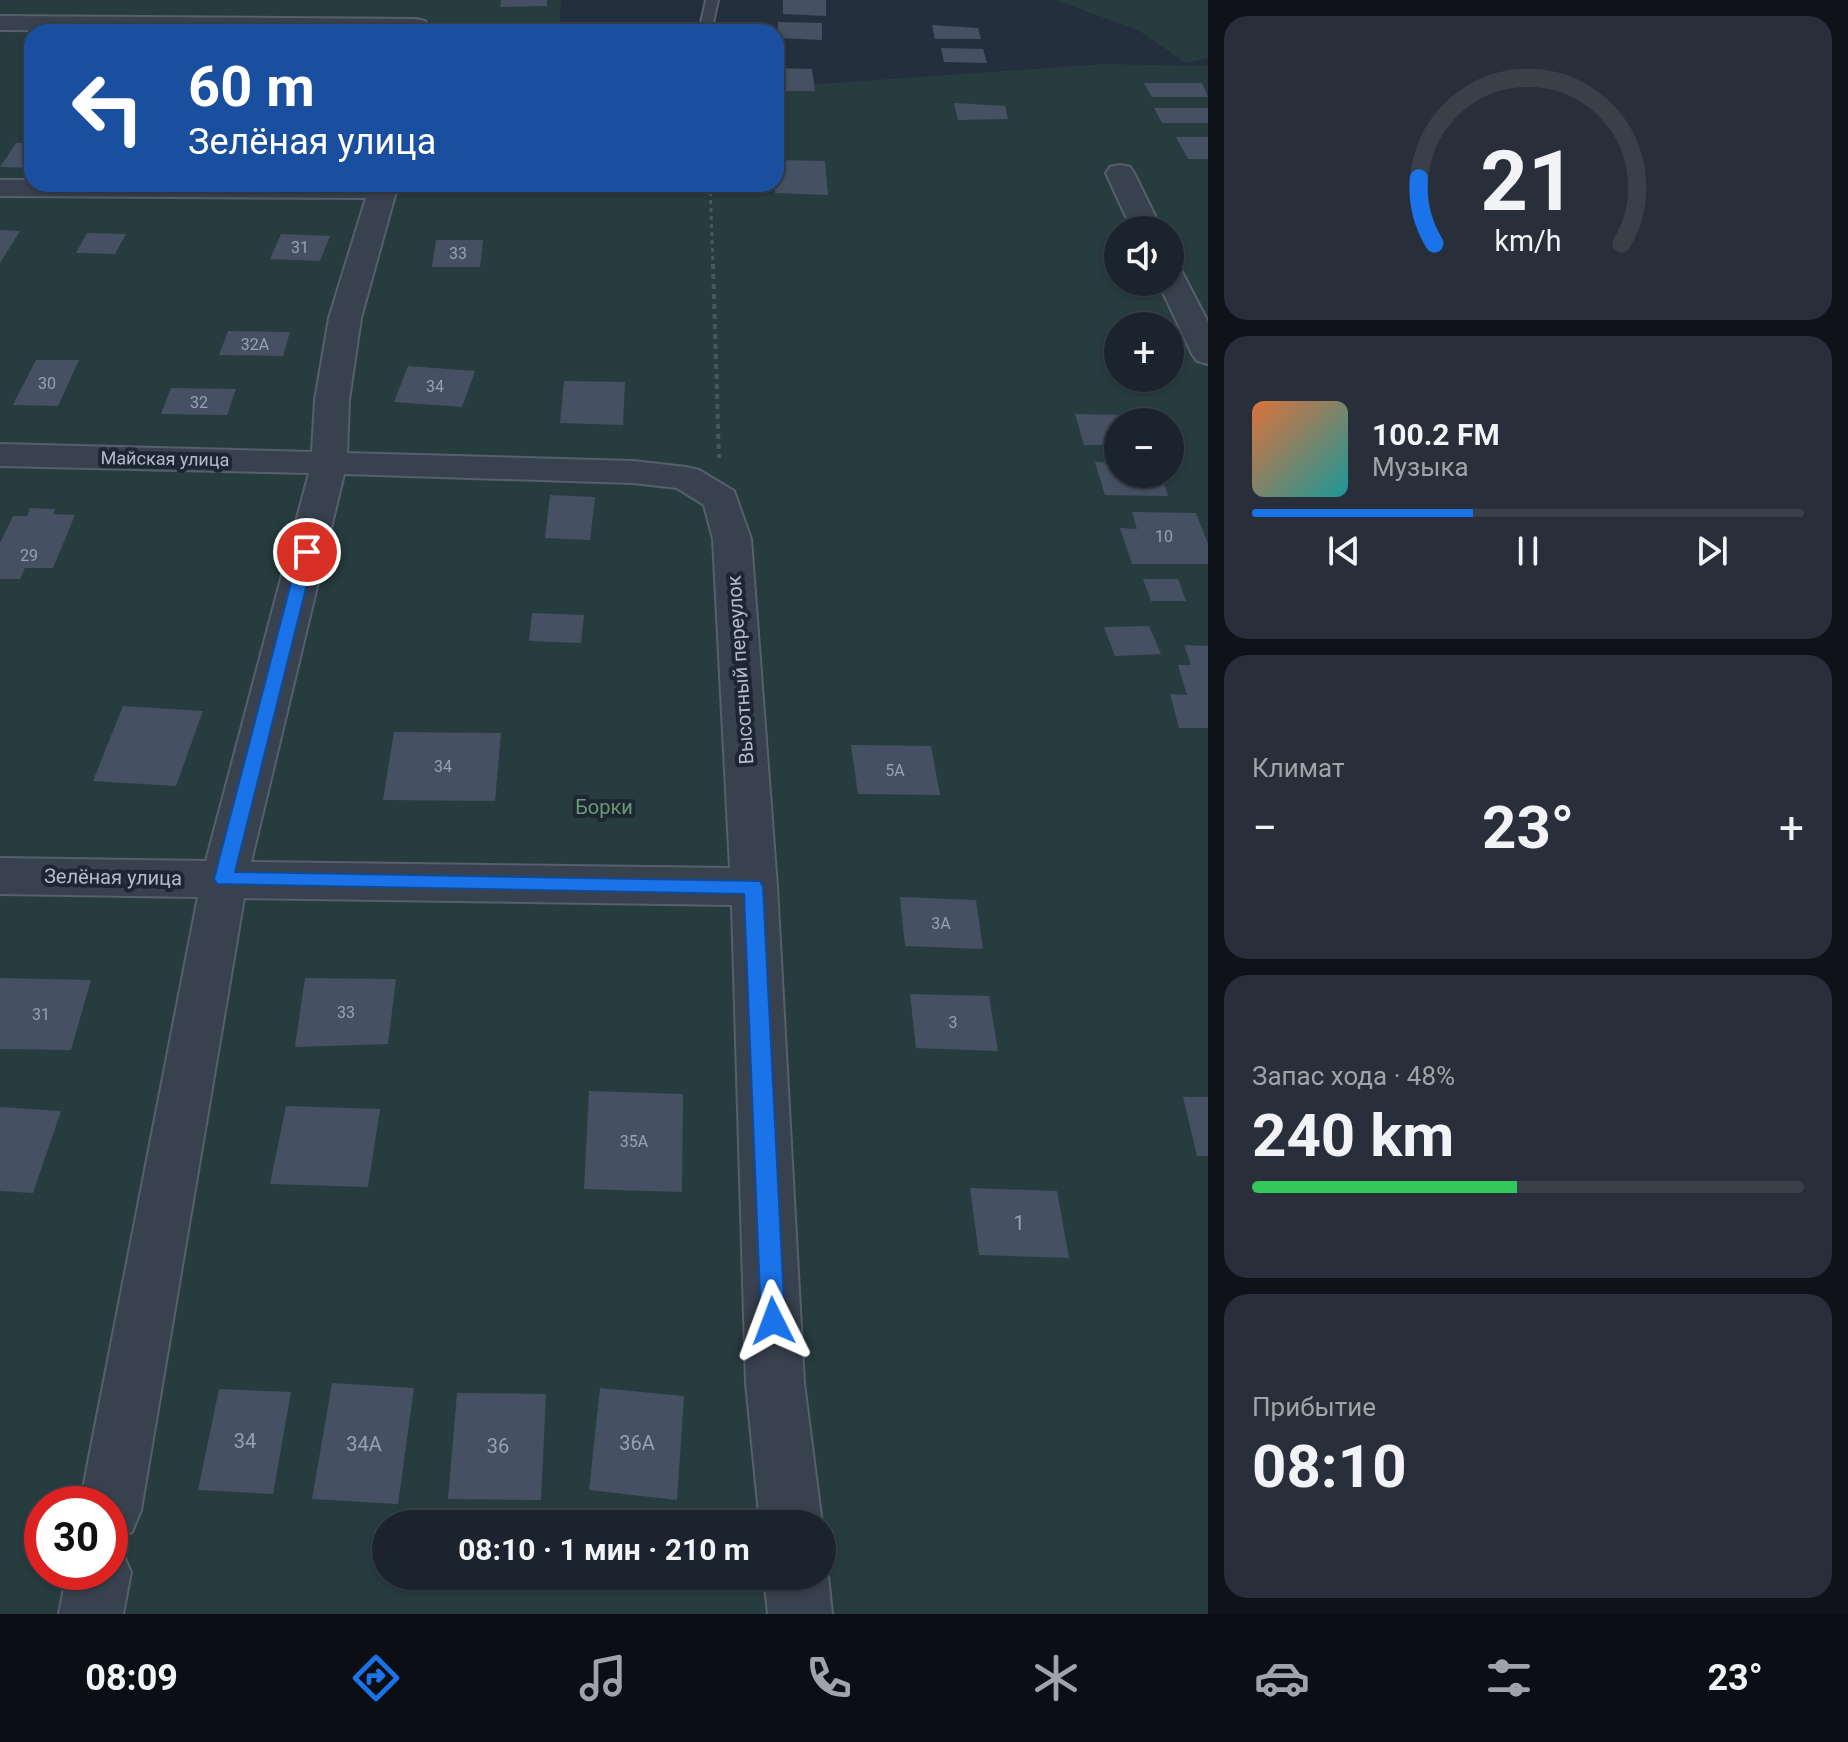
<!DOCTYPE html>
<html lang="ru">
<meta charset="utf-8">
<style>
:root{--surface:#1b232e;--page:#282f3a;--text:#f1f3f6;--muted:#a0a4aa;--line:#39404a;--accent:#1a73e8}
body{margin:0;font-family:Roboto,sans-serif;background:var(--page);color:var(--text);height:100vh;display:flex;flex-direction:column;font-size:30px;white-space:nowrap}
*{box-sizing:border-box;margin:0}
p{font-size:26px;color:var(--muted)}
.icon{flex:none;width:44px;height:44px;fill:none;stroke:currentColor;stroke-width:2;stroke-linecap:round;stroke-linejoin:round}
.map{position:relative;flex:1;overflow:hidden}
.panel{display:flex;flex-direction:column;gap:16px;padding:16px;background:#0f1319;width:640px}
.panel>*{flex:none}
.hud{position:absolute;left:24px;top:24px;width:760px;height:168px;border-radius:24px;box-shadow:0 2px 6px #0004,0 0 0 2px var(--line);background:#1a4fa0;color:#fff;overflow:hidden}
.buttons{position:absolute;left:1104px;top:216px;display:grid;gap:16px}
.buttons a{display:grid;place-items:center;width:80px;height:80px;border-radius:50%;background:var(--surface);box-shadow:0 2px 6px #0004,0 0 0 2px var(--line);font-size:40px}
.speed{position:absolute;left:24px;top:1486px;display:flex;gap:16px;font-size:40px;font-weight:700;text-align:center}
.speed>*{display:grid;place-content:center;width:104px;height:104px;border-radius:50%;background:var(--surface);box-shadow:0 2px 6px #0004,0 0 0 2px var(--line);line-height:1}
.speed .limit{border:12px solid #d22;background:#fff;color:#111}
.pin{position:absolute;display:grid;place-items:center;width:68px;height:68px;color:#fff;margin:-34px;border:4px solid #fff;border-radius:50%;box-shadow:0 2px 8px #0007}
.me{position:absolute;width:88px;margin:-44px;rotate:357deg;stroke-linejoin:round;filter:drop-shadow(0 0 6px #0008)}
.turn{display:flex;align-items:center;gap:28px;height:168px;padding:0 32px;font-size:36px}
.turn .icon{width:104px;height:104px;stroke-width:2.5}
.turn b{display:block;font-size:56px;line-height:68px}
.big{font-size:60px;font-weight:700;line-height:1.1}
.panel .tile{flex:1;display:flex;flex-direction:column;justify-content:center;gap:12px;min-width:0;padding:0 28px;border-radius:24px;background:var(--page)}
.panel .dial{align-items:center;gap:0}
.dial svg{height:208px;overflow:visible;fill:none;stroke:var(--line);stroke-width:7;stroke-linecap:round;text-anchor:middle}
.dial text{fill:var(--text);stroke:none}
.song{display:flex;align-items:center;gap:24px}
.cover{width:96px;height:96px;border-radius:12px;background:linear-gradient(135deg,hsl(20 70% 55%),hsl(180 70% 35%))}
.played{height:8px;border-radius:4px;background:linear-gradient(90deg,var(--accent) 40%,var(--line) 40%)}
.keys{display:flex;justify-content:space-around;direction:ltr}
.heat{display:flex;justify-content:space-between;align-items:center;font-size:44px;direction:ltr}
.charge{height:12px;border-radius:6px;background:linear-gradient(90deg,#34c759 48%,var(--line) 0)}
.trip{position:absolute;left:372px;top:1510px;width:464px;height:80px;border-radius:40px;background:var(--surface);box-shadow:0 2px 6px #0004,0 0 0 2px var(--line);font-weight:700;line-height:80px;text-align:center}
.tab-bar{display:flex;height:128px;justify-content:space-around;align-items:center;background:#0b0e12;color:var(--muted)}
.tab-bar .icon{width:56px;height:56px}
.tab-bar .current{color:var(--accent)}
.tab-bar b{font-size:36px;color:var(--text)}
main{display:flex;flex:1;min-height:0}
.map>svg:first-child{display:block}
.green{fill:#263c3f;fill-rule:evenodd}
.building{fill:#455162}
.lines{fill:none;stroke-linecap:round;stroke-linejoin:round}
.lane-casing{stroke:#565f6c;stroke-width:4}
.street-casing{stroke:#565f6c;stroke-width:4}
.path-far1{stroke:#44595c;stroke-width:3;stroke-dasharray:4 4;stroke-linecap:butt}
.path{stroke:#44595c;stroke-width:4;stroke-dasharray:5 5;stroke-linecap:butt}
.lane{fill:#38414e;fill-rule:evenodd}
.street{fill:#38414e;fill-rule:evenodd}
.route{fill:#1a73e8;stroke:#114b97;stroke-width:2}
.labels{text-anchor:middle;stroke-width:8;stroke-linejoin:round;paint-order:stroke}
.number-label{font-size:16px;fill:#98a1af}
.far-street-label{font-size:18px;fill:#b4bcc9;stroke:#1d2633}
.street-label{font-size:20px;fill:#b4bcc9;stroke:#1d2633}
.park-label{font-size:20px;fill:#6b9a76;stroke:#1d2633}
.near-number-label{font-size:20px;fill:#98a1af}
</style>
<main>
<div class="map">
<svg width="1208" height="1614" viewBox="0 0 1208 1614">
<rect width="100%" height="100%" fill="#242f3e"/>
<!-- green -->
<g class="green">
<path d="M0 0H561L559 32H32V184H776V87L1104 64 1208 66V1614H0ZM1118 230H1170V282H1118ZM1118 326H1170V378H1118ZM1118 422H1170V474H1118ZM42 1504H110V1572H42ZM386 1524H822V1576H386Z"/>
<polygon points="1055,0 1208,0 1208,58 1186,63 1138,30"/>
</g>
<!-- building -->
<g class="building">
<polygon points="501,0 547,0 547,6 500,7"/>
<polygon points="783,0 826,0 826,16 783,14"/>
<polygon points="778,22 822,23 822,40 778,38"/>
<polygon points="932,25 978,28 981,39 935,39"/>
<polygon points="941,48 983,49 987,63 944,62"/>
<polygon points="776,68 812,69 815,91 776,91"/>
<polygon points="1144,83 1202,83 1208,97 1152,97"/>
<polygon points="954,103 1005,106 1008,119 958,120"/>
<polygon points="1154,108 1208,108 1208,123 1162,123"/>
<polygon points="1176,137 1208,137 1208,159 1188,159"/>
<polygon points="16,143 32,143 32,168 0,167"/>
<polygon points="776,160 825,161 828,195 775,193"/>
<polygon points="0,230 20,231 0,263"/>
<polygon points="87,233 126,234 115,254 76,253"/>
<polygon points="281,234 330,236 320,261 270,259"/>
<polygon points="436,240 483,240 480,267 432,267"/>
<polygon points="228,331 290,332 283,356 219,355"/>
<polygon points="36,360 79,360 58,406 13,405"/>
<polygon points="408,366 475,371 462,407 394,402"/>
<polygon points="564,381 625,382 623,425 560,423"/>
<polygon points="171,388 236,389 227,415 161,414"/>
<polygon points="1075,414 1134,415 1137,422 1118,422 1118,445 1084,445"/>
<polygon points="1095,462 1118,463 1118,474 1161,474 1168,496 1105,495"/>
<polygon points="550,495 595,497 590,540 545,538"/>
<polygon points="30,508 55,509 53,514 75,515 53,568 25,568 20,579 0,579 0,543 13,516 27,516"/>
<polygon points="1132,512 1196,513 1208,544 1208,564 1132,564 1120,528 1137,529"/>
<polygon points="1143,579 1178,579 1186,601 1151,601"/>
<polygon points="532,613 584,615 581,643 529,641"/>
<polygon points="1149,626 1161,654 1115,656 1104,627"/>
<polygon points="1184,645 1208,646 1208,728 1179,728 1170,694 1187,695 1178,665 1191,665"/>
<polygon points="123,706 203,711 176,786 93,781"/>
<polygon points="394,732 501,733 495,801 383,800"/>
<polygon points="851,745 931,746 940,795 858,794"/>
<polygon points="900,897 976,900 983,949 905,946"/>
<polygon points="0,978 91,980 71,1050 0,1049"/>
<polygon points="305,978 396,979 388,1044 295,1047"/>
<polygon points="910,994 989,996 998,1051 916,1048"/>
<polygon points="589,1091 683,1094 682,1192 584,1189"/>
<polygon points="1183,1097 1208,1097 1208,1156 1197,1156"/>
<polygon points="286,1106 380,1109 368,1187 270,1184"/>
<polygon points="0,1107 61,1111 33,1193 0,1191"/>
<polygon points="970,1188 1057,1191 1069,1258 979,1255"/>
<polygon points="332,1383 414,1388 398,1504 312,1499"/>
<polygon points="600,1388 684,1396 677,1500 589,1490"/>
<polygon points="219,1389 291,1392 273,1494 198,1490"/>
<polygon points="457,1393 546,1394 541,1500 448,1499"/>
</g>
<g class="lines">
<defs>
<polygon id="lane" points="706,0 718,0 711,32 699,32"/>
<g id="street">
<polygon points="0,16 416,19 425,21 428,26 421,32 0,30"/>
<polygon points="1120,165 1130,167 1134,173 1162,230 1132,230 1106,173 1110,167"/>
<path d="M0 180H32V184H398L361 318 349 400 347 453 633 461 686 467 699 470 734 491 751 539 777 887 804 1383 822 1524H760L746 1383 732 905 244 898 141 1510 132 1532 110 1541V1504H80L198 897 0 894V858L206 861 309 473 0 466V444L312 452 315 400 329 318 366 198 0 196ZM344 474 633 483 677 488 704 505 713 539 730 868 251 862Z"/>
<polygon points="1170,267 1181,270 1208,322 1208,364 1197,361 1192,354 1158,282 1170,282"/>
<polygon points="110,1545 121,1550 131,1572 123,1614 59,1614 67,1572 110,1572"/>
<polygon points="822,1562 828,1576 832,1614 768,1614 764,1576 822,1576"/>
</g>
</defs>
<!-- lane casing -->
<use href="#lane" class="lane-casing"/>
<!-- street casing -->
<use href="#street" class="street-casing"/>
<!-- path-far1 -->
<polyline class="path-far1" points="710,184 713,266"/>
<!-- path -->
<polyline class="path" points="713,264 719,458"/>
<!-- lane -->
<use href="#lane" class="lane"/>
<!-- street -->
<use href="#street" class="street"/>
</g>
<!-- route -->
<polygon class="route" points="307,547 315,552 235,872 760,881 763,887 785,1321 781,1329 773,1333 764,1329 761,1321 744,894 217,884 214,879 299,552"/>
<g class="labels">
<!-- number labels -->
<g class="number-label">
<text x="300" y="253">31</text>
<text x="458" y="259">33</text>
<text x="255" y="350">32А</text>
<text x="47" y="389">30</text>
<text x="435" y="392">34</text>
<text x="199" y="408">32</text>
<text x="1164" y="542">10</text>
<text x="29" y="561">29</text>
<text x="443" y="772">34</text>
<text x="895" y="776">5А</text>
<text x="941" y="929">3А</text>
<text x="346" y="1018">33</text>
<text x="41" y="1020">31</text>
<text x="953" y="1028">3</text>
<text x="634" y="1147">35А</text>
</g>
<!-- far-street labels -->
<g class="far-street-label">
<text transform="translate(165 459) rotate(1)" y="6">Майская улица</text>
</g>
<!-- street labels -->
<g class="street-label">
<text transform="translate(740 670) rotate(-94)" y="7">Высотный переулок</text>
<text transform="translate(113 877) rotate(1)" y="7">Зелёная улица</text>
</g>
<!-- park labels -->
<g class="park-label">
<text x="604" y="814">Борки</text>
</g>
<!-- near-number labels -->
<g class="near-number-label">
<text x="1019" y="1230">1</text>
<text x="245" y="1448">34</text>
<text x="637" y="1450">36А</text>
<text x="364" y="1451">34А</text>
<text x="498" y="1453">36</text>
</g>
</g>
</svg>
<div class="buttons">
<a><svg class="icon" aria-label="sound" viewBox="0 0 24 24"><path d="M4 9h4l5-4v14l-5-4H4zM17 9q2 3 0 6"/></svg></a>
<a>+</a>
<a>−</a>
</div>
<div class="speed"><div class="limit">30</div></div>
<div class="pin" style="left:307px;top:552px;background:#d93025"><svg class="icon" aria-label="arrive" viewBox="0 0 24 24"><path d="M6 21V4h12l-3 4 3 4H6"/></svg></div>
<svg class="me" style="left:773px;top:1321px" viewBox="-20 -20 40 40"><path d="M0-17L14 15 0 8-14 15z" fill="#1a73e8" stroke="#fff" stroke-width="4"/></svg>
<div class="trip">08:10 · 1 мин · 210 m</div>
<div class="hud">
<div class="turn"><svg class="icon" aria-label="left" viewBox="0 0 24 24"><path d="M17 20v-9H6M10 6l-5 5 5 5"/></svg><div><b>60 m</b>Зелёная улица</div></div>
</div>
</div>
<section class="panel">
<div class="tile dial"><svg viewBox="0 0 100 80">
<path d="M14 69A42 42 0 1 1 86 69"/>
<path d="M14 69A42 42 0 0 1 8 44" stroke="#1a73e8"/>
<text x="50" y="56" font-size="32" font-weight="700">21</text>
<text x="50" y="72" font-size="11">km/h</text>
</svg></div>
<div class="tile">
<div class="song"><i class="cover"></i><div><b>100.2 FM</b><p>Музыка</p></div></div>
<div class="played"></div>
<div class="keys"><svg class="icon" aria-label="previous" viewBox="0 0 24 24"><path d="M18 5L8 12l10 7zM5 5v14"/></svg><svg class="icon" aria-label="pause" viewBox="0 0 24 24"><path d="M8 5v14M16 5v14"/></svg><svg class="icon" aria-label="next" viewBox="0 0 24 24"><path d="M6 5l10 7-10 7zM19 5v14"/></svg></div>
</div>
<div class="tile"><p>Климат</p>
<div class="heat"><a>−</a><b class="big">23°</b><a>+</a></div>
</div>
<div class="tile"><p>Запас хода · 48%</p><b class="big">240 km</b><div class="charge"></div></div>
<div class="tile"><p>Прибытие</p><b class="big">08:10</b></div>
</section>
</main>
<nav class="tab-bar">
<b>08:09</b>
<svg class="icon current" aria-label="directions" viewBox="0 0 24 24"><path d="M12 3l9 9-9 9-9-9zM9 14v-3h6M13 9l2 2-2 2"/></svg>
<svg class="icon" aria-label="music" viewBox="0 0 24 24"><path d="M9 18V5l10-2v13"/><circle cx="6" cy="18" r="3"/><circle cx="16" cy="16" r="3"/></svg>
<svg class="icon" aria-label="phone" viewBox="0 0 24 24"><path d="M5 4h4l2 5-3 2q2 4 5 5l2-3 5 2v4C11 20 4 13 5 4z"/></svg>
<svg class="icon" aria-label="climate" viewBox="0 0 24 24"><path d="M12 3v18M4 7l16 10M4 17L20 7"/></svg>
<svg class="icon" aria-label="car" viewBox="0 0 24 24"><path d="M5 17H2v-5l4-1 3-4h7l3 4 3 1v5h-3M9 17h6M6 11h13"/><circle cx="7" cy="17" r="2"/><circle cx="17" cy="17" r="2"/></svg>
<svg class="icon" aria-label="filters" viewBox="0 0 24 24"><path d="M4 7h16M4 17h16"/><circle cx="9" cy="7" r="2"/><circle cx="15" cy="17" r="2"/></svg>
<b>23°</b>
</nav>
